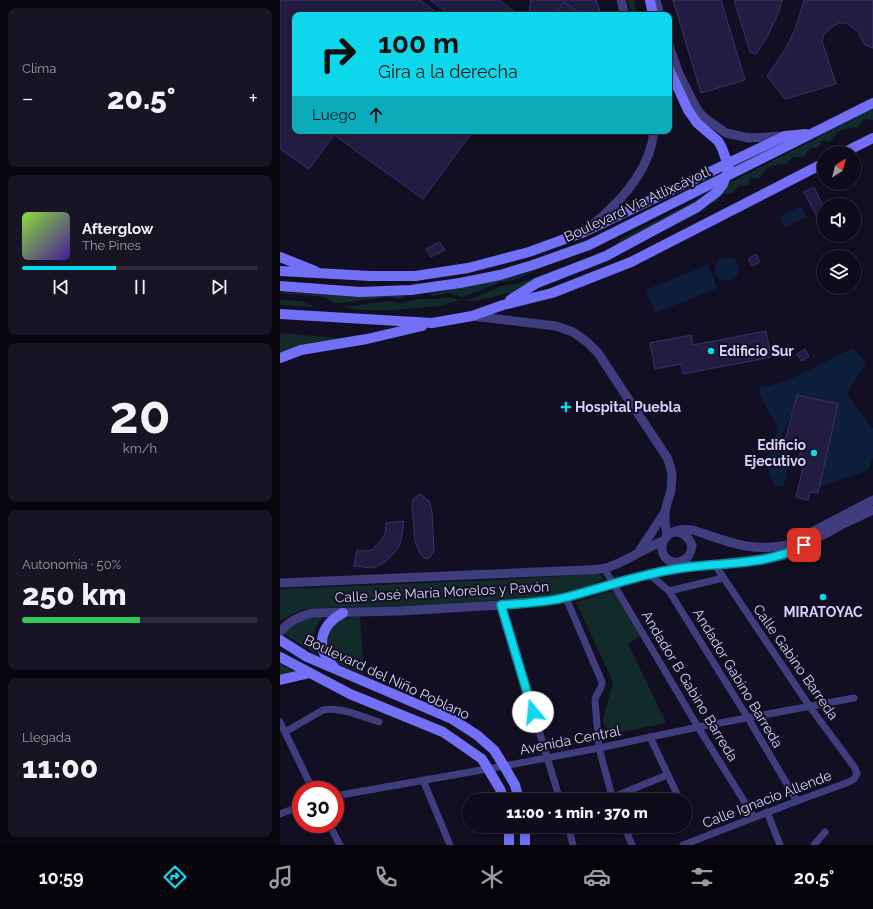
<!DOCTYPE html>
<html lang="es">
<meta charset="utf-8">
<style>
:root{--surface:#0e0b1a;--page:#171423;--text:#f1f3f6;--muted:#9b9ba2;--line:#2e2b39;--accent:#0ed9ec}
body{margin:0;font-family:Raleway,sans-serif;background:var(--page);color:var(--text);height:100vh;display:flex;flex-direction:column;font-size:15px;white-space:nowrap}
*{box-sizing:border-box;margin:0}
p{font-size:13px;color:var(--muted)}
.icon{flex:none;width:22px;height:22px;fill:none;stroke:currentColor;stroke-width:2;stroke-linecap:round;stroke-linejoin:round}
.map{position:relative;flex:1;overflow:hidden}
.panel{display:flex;flex-direction:column;gap:8px;padding:8px;background:#08060e;width:280px}
.panel>*{flex:none}
.guide{position:absolute;left:12px;top:12px;width:380px;height:122px;border-radius:8px;box-shadow:0 2px 10px #0003,0 0 0 1px var(--line);background:#0ed9ec;color:#111;overflow:hidden}
.needle{width:26px;rotate:36deg}
.fabs{position:absolute;left:537px;top:146px;display:grid;gap:8px}
.fabs a{display:grid;place-items:center;width:44px;height:44px;border-radius:50%;background:var(--surface);box-shadow:0 2px 10px #0003,0 0 0 1px var(--line);font-size:20px}
.speed{position:absolute;left:12px;top:781px;display:flex;gap:8px;font-size:20px;font-weight:700;text-align:center}
.speed>*{display:grid;place-content:center;width:52px;height:52px;border-radius:50%;background:var(--surface);box-shadow:0 2px 10px #0003,0 0 0 1px var(--line);line-height:1}
.speed .limit{border:6px solid #d22;background:#fff;color:#111}
.pin{position:absolute;display:grid;place-items:center;width:34px;height:34px;color:#fff;margin:-17px;border-radius:8px;box-shadow:0 2px 6px #0006}
.me{position:absolute;width:44px;margin:-22px;rotate:343deg;stroke-linejoin:round;filter:drop-shadow(0 0 3px #0008)}
.turn{display:flex;align-items:center;gap:14px;height:84px;padding:0 20px;font-size:18px}
.turn .icon{width:52px;height:52px;stroke-width:2.5}
.turn b{display:block;font-size:28px;line-height:34px}
.then{display:flex;align-items:center;height:38px;padding:0 20px;background:#0003;gap:8px;font-size:15px}
.big{font-size:30px;font-weight:800;line-height:1.1}
.panel .card{flex:1;display:flex;flex-direction:column;justify-content:center;gap:6px;min-width:0;padding:0 14px;border-radius:8px;background:var(--page)}
.panel .dial{align-items:center;gap:0}
.dial b{font-size:52px;line-height:1}
.song{display:flex;align-items:center;gap:12px}
.cover{width:48px;height:48px;border-radius:6px;background:linear-gradient(135deg,hsl(90 70% 55%),hsl(260 70% 35%))}
.played{height:4px;border-radius:2px;background:linear-gradient(90deg,var(--accent) 40%,var(--line) 40%)}
.keys{display:flex;justify-content:space-around;direction:ltr}
.heat{display:flex;justify-content:space-between;align-items:center;font-size:22px;direction:ltr}
.charge{height:6px;border-radius:3px;background:linear-gradient(90deg,#34c759 50%,var(--line) 0)}
.trip{position:absolute;left:182px;top:793px;width:230px;height:40px;border-radius:20px;background:var(--surface);box-shadow:0 2px 10px #0003,0 0 0 1px var(--line);font-weight:800;line-height:40px;text-align:center}
.tabs{display:flex;height:64px;justify-content:space-around;align-items:center;background:#06040a;color:var(--muted)}
.tabs .icon{width:28px;height:28px}
.tabs .on{color:var(--accent)}
.tabs b{font-size:18px;color:var(--text)}
main{display:flex;flex:1;min-height:0}
.map>svg:first-child{display:block}
.green{fill:#122b2a}
.water{fill:#0d1f3d}
.building{fill:#231c42;stroke:#3b306c}
.lines{fill:none;stroke-linecap:round;stroke-linejoin:round}
.minor{stroke:#3f3d7e;stroke-width:7}
.tertiary{stroke:#3f3d7e;stroke-width:9}
.secondary{stroke:#7170f6;stroke-width:10}
.secondary-bridge{stroke:#7170f6;stroke-width:10}
.route-casing{stroke:#098d99;stroke-width:10}
.route{stroke:#0ed9ec;stroke-width:7}
.poi-dot{fill:#0ed9ec;stroke:#120f22;stroke-width:1.5}
.labels{text-anchor:middle;stroke-width:4;stroke-linejoin:round;paint-order:stroke}
.street-label{font-size:14px;fill:#d7d2fc;stroke:#120f22}
.poi-label{font-size:14px;font-weight:bold;fill:#d7d2fc;stroke:#120f22;text-anchor:start}
</style>
<main>
<section class="panel">
<div class="card"><p>Clima</p>
<div class="heat"><a>−</a><b class="big">20.5°</b><a>+</a></div>
</div>
<div class="card">
<div class="song"><i class="cover"></i><div><b>Afterglow</b><p>The Pines</p></div></div>
<div class="played"></div>
<div class="keys"><svg class="icon" aria-label="previous" viewBox="0 0 24 24"><path d="M18 5L8 12l10 7zM5 5v14"/></svg><svg class="icon" aria-label="pause" viewBox="0 0 24 24"><path d="M8 5v14M16 5v14"/></svg><svg class="icon" aria-label="next" viewBox="0 0 24 24"><path d="M6 5l10 7-10 7zM19 5v14"/></svg></div>
</div>
<div class="card dial"><b>20</b><p>km/h</p></div>
<div class="card"><p>Autonomía · 50%</p><b class="big">250 km</b><div class="charge"></div></div>
<div class="card"><p>Llegada</p><b class="big">11:00</b></div>
</section>
<div class="map">
<svg width="593" height="845" viewBox="0 0 593 845">
<rect width="100%" height="100%" fill="#120f22"/>
<!-- green -->
<g class="green">
<polygon points="347,0 354,0 357,15 352,15"/>
<path d="M593 109V120L585 119 577 128C563 127 557 131 550 142L542 141 538 148H531L523 157H512L507 164C493 164 485 166 479 179L470 177 468 185 459 186 452 193 442 194 435 203 424 201 427 209 340 253 334 246 343 238Z"/>
<polygon points="331,249 248,289 194,301 187,301 221,286 237,284"/>
<polygon points="254,271 234,280 220,282 183,297 168,293 153,296 148,294 221,280"/>
<polygon points="0,292 126,296 120,299 109,297 60,303 54,303 45,297 0,293"/>
<polygon points="167,297 181,300 160,306 113,310 78,310 64,307 109,301 120,303 139,299 154,299"/>
<polygon points="0,300 22,301 35,307 0,305"/>
<polygon points="0,333 69,339 35,342 0,354"/>
<path d="M316 574 322 575 324 579 303 589 267 597 127 606 34 608C21 609 12 614 0 621V589L214 580Z"/>
<polygon points="334,591 362,635 348,644 386,723 328,735 323,720 333,682 296,602"/>
<path d="M28 617H43C31 630 34 638 36 654L2 633 5 629Z"/>
<path d="M80 617 84 675C73 670 59 666 50 658 41 648 46 629 56 622 62 617 73 617 80 617Z"/>
<polygon points="0,664 19,674 0,676"/>
</g>
<!-- water -->
<g class="water">
<polygon points="521,206 526,217 505,228 499,217"/>
<circle cx="447" cy="269" r="12"/>
<polygon points="428,265 437,288 375,313 366,290"/>
<polygon points="573,348 586,362 567,394 593,429 593,457 588,470 528,491 549,402 517,395 512,414 499,441 510,444 506,463 509,464 503,487 494,486 486,464 498,427 479,394 480,388 508,380"/>
</g>
<!-- building -->
<g class="building">
<polygon points="0,0 140,0 156,12 154,15 15,15 15,131 193,131 143,199 54,135 29,169 0,149"/>
<polygon points="150,0 219,0 239,15 169,15 169,14"/>
<polygon points="251,0 316,0 321,15 251,15 249,14"/>
<polygon points="251,0 316,0 321,15 251,15 249,14"/>
<polygon points="393,0 441,0 465,80 421,93"/>
<polygon points="454,0 502,0 498,14 487,37 476,54 470,52"/>
<polygon points="524,0 593,0 593,48 585,45 578,32 566,23 559,23 553,26 544,34 542,41 556,84 505,99 487,76 505,50 516,27"/>
<polygon points="284,2 302,15 275,15"/>
<polygon points="534,187 544,208 544,216 538,219 524,192"/>
<polygon points="572,201 576,208 574,209 574,205 564,205"/>
<polygon points="160,242 165,250 151,257 146,249"/>
<polygon points="476,254 480,262 472,266 468,259"/>
<polygon points="486,331 491,357 403,374 401,364 375,369 370,343 411,335 413,345"/>
<polygon points="525,349 529,357 521,361 517,354"/>
<polygon points="517,395 558,404 538,493 530,492 528,500 516,497 524,463 518,462 522,445 505,441"/>
<polygon points="140,494 150,502 152,513 154,551 150,557 147,559 143,557 140,553 135,542 133,517 132,505 133,499"/>
<polygon points="124,521 122,535 119,547 113,554 105,562 93,568 74,566 77,550 87,551 92,550 99,543 105,534 106,523"/>
</g>
<g class="lines">
<!-- minor -->
<g class="minor">
<polyline points="324,568 418,727 474,817"/>
<polyline points="369,574 389,591 468,718 517,801"/>
<polyline points="389,591 443,578"/>
<path d="M286 598 322 682C323 689 315 693 315 701L319 748 333 800"/>
<polyline points="221,605 280,800"/>
<polyline points="0,722 33,790"/>
<path d="M5 732 43 710C59 706 83 717 99 722"/>
<polyline points="370,737 396,792"/>
<polyline points="143,780 170,845"/>
<polyline points="55,796 224,766 319,748 418,727 574,698"/>
<polyline points="326,800 387,775"/>
<polyline points="487,812 500,845"/>
<polyline points="0,814 21,806"/>
<polyline points="49,824 60,845"/>
<polyline points="288,826 293,845"/>
<polyline points="344,826 352,845"/>
<polyline points="403,845 517,801 569,782 574,779 577,774 575,768 530,707 435,565"/>
<polyline points="534,845 545,832"/>
</g>
<!-- tertiary -->
<g class="tertiary">
<polyline points="341,0 345,15"/>
<polyline points="376,0 380,15"/>
<polyline points="389,45 399,74 418,111 426,119 446,133 469,138 504,136"/>
<path d="M311 226C341 202 370 171 374 131"/>
<polyline points="192,316 276,326 293,332 307,342 318,353 388,459 392,474 391,490 385,511 385,523 387,535"/>
<path d="M395 532C404 532 409 537 412 546 411 553 409 558 402 561 377 570 370 525 413 530 447 541 471 553 507 545L593 500"/>
<polyline points="360,550 385,512"/>
<polyline points="406,564 410,566 435,565 501,556 512,552 563,524 593,510"/>
<path d="M0 583 307 570C313 570 320 569 326 568 346 562 363 549 383 541"/>
<path d="M0 632C9 621 18 617 32 613L120 611 221 605 272 600 286 598 333 583 369 574 410 566"/>
</g>
<!-- secondary -->
<g class="secondary">
<polyline points="370,0 373,15"/>
<polyline points="563,153 593,138"/>
<polyline points="0,257 35,271"/>
<polyline points="0,271 90,276 135,276 188,268 249,252 304,232 505,136 526,134"/>
<polyline points="0,286 80,292 131,290 180,283 220,275 253,265 309,245 593,103"/>
<polyline points="230,300 257,283"/>
<polyline points="0,314 152,323 192,316 223,305 272,293 351,262 544,163"/>
<polyline points="0,358 21,350 87,339 142,326"/>
<polyline points="0,640 27,657 172,719 197,735 214,750 224,766 235,785 239,800"/>
<polyline points="0,657 70,694 163,732 202,759 220,789 224,800"/>
<path d="M54 667C34 648 40 625 63 613"/>
<polyline points="0,680 30,673"/>
<polyline points="245,826 245,845"/>
<polyline points="229,845 229,826"/>
</g>
<!-- secondary-bridge -->
<polyline class="secondary-bridge" points="257,283 326,256 417,207 437,192 443,184 449,168 442,148 438,141 417,123 408,110 389,69"/>
</g>
<g class="lines">
<defs>
<path id="route" d="M253 712 221 605C242 603 266 603 287 597 322 588 355 576 390 570 435 561 484 568 524 545"/>
</defs>
<!-- route casing -->
<use href="#route" class="route-casing"/>
<!-- route -->
<use href="#route" class="route"/>
</g>
<!-- markers -->
<g class="poi-dot">
<circle cx="431" cy="351" r="4"/>
<path d="M284 401h4v4h4v4h-4v4h-4v-4h-4v-4h4z"/>
<circle cx="534" cy="453" r="4"/>
<circle cx="543" cy="597" r="4"/>
</g>
<g class="labels">
<!-- street labels -->
<g class="street-label">
<text transform="translate(357 204) rotate(-25)" y="5">Boulevard Vía Atlixcáyotl</text>
<text transform="translate(162 592) rotate(-3)" y="5">Calle José María Morelos y Pavón</text>
<text transform="translate(516 662) rotate(55)" y="5">Calle Gabino Barreda</text>
<text transform="translate(107 677) rotate(25)" y="5">Boulevard del Niño Poblano</text>
<text transform="translate(458 678) rotate(59)" y="5">Andador Gabino Barreda</text>
<text transform="translate(410 686) rotate(59)" y="5">Andador B Gabino Barreda</text>
<text transform="translate(290 740) rotate(-11)" y="5">Avenida Central</text>
<text transform="translate(487 799) rotate(-21)" y="5">Calle Ignacio Allende</text>
</g>
<!-- poi labels -->
<g class="poi-label">
<text x="439" y="356">Edificio Sur</text>
<text x="295" y="412">Hospital Puebla</text>
<text x="526" y="450" text-anchor="end">Edificio<tspan x="526" dy="16">Ejecutivo</tspan></text>
<text x="543" y="617" text-anchor="middle">MIRATOYAC</text>
</g>
</g>
</svg>
<div class="fabs">
<a><svg class="needle" viewBox="-14 -14 28 28"><path d="M0-13l5 13h-10z" fill="#e53935"/><path d="M0 13l5-13h-10z" fill="#9b9ba2"/></svg></a>
<a><svg class="icon" aria-label="sound" viewBox="0 0 24 24"><path d="M4 9h4l5-4v14l-5-4H4zM17 9q2 3 0 6"/></svg></a>
<a><svg class="icon" aria-label="layers" viewBox="0 0 24 24"><path d="M12 4l9 5-9 5-9-5zM3 14l9 5 9-5"/></svg></a>
</div>
<div class="speed"><div class="limit">30</div></div>
<div class="pin" style="left:524px;top:545px;background:#d93025"><svg class="icon" aria-label="arrive" viewBox="0 0 24 24"><path d="M6 21V4h12l-3 4 3 4H6"/></svg></div>
<svg class="me" style="left:253px;top:712px" viewBox="-20 -20 40 40"><circle r="19" fill="#fff"/><path d="M0-13L10 11 0 6-10 11z" fill="#0ed9ec"/></svg>
<div class="trip">11:00 · 1 min · 370 m</div>
<div class="guide">
<div class="turn"><svg class="icon" aria-label="right" viewBox="0 0 24 24"><path d="M7 20v-9h11M14 6l5 5-5 5"/></svg><div><b>100 m</b>Gira a la derecha</div></div>
<div class="then">Luego<svg class="icon" aria-label="ahead" viewBox="0 0 24 24"><path d="M12 20V5M6 11l6-6 6 6"/></svg></div>
</div>
</div>
</main>
<nav class="tabs">
<b>10:59</b>
<svg class="icon on" aria-label="directions" viewBox="0 0 24 24"><path d="M12 3l9 9-9 9-9-9zM9 14v-3h6M13 9l2 2-2 2"/></svg>
<svg class="icon" aria-label="music" viewBox="0 0 24 24"><path d="M9 18V5l10-2v13"/><circle cx="6" cy="18" r="3"/><circle cx="16" cy="16" r="3"/></svg>
<svg class="icon" aria-label="phone" viewBox="0 0 24 24"><path d="M5 4h4l2 5-3 2q2 4 5 5l2-3 5 2v4C11 20 4 13 5 4z"/></svg>
<svg class="icon" aria-label="climate" viewBox="0 0 24 24"><path d="M12 3v18M4 7l16 10M4 17L20 7"/></svg>
<svg class="icon" aria-label="car" viewBox="0 0 24 24"><path d="M5 17H2v-5l4-1 3-4h7l3 4 3 1v5h-3M9 17h6M6 11h13"/><circle cx="7" cy="17" r="2"/><circle cx="17" cy="17" r="2"/></svg>
<svg class="icon" aria-label="filters" viewBox="0 0 24 24"><path d="M4 7h16M4 17h16"/><circle cx="9" cy="7" r="2"/><circle cx="15" cy="17" r="2"/></svg>
<b>20.5°</b>
</nav>
